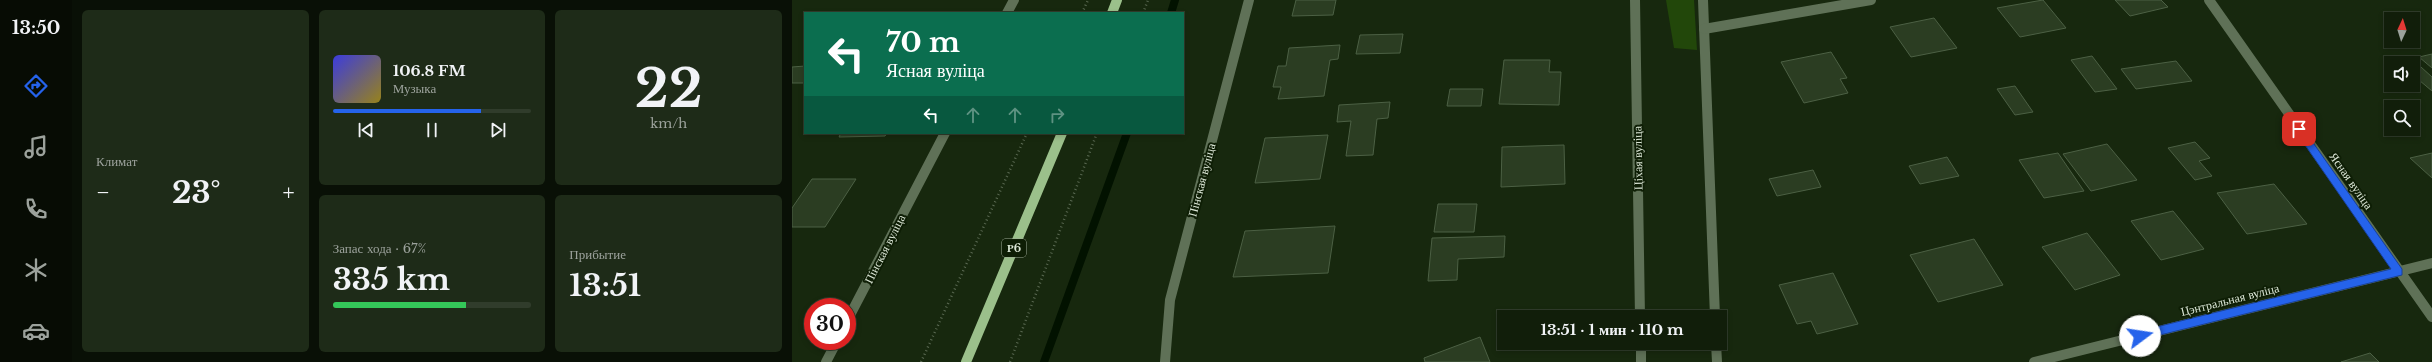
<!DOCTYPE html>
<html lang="ru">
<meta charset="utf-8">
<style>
:root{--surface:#111e0a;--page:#1e2b18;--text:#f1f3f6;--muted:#9ca29c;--line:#303c2b;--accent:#2563eb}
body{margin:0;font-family:"Libre Baskerville",serif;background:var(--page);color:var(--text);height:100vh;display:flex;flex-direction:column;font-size:15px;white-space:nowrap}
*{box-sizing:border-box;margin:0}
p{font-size:13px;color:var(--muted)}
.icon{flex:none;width:22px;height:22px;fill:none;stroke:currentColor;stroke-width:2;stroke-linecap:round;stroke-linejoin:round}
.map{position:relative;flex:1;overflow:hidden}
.details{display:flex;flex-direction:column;gap:10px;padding:10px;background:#091006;width:720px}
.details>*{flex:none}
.hud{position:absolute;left:12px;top:12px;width:380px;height:122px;border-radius:0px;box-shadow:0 2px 6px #0003,0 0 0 1px var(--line);background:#0b6e4f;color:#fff;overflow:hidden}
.needle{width:26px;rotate:4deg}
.fabs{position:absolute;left:1592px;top:12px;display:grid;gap:8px}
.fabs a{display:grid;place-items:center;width:36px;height:36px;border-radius:0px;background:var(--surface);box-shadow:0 2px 6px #0003,0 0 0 1px var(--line);font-size:20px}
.speed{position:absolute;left:12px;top:298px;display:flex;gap:8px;font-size:20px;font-weight:700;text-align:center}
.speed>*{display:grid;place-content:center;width:52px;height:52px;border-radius:50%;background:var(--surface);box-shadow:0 2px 6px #0003,0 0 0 1px var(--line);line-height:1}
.speed .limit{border:6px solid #d22;background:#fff;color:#111}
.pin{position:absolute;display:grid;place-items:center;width:34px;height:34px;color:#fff;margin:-17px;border-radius:8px;box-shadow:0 2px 6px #0006}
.me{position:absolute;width:44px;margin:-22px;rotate:76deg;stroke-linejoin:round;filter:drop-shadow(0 0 3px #0008)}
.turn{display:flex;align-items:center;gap:14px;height:84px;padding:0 16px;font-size:18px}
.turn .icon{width:52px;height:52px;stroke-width:2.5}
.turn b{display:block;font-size:28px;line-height:34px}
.lanes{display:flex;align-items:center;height:38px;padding:0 16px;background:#0003;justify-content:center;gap:20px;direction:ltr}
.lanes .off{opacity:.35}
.big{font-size:30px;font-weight:800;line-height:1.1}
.details .widget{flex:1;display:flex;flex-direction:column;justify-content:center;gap:6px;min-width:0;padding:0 14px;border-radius:6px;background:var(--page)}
.details .dial{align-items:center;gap:0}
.dial b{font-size:52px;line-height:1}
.song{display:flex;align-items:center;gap:12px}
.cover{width:48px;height:48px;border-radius:6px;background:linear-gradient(135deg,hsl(240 70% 55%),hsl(50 70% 35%))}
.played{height:4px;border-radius:2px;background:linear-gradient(90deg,var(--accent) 75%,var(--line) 75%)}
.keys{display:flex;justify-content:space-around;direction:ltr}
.heat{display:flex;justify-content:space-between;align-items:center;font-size:22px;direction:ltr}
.charge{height:6px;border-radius:3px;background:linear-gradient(90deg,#34c759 67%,var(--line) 0)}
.details .tiles{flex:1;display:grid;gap:10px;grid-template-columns:repeat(3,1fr)}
.widget:first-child{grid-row:span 2}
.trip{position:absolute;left:705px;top:310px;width:230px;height:40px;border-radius:0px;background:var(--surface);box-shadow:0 2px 6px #0003,0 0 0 1px var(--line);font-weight:800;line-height:40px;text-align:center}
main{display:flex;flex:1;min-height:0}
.dock{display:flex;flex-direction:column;width:72px;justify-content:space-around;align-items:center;background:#070c04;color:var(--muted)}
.dock .icon{width:28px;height:28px}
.dock .on{color:var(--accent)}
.dock b{font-size:18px;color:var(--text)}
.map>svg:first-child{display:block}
.green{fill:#22470a}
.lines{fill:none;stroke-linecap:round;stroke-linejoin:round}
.stream{stroke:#021200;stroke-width:8}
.building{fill:#2b3d22;stroke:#4c6044}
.path{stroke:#5a6952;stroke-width:2.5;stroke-dasharray:1 3;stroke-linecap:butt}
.minor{stroke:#5f7157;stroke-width:10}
.major{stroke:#9bc08b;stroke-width:10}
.route{fill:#2563eb;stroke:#184099}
.labels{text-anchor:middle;stroke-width:4;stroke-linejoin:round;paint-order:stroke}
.shield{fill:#0e1e05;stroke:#9eaa97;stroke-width:1}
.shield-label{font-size:11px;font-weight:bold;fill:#dbe6d6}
.street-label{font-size:12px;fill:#dbe6d6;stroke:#0e1e05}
</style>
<main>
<nav class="dock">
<b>13:50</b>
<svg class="icon on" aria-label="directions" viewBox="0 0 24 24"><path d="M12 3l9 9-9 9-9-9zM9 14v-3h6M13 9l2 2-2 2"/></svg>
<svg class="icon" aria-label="music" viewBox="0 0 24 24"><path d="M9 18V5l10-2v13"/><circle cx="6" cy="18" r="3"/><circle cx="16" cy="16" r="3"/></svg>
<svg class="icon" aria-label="phone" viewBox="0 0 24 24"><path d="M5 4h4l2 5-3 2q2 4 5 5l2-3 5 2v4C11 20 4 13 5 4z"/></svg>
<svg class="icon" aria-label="climate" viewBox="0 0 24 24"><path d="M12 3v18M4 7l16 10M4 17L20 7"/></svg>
<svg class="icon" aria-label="car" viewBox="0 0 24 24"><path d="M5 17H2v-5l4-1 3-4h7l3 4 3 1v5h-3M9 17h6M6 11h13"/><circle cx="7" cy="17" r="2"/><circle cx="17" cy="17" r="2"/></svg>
</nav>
<section class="details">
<div class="tiles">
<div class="widget"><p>Климат</p>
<div class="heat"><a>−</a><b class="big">23°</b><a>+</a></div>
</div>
<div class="widget">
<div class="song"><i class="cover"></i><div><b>106.8 FM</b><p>Музыка</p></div></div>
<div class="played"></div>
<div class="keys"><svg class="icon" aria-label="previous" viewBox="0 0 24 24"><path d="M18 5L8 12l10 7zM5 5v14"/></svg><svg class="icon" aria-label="pause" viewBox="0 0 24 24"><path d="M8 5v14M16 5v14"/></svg><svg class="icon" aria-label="next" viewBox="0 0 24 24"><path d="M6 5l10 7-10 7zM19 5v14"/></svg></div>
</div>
<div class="widget dial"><b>22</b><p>km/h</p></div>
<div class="widget"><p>Запас хода · 67%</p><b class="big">335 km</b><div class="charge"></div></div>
<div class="widget"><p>Прибытие</p><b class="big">13:51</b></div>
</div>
</section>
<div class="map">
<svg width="1640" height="362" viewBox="0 0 1640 362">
<rect width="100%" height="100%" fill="#17280e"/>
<!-- green -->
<polygon class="green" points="874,0 902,0 905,50 882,48"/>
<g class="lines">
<!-- stream -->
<g class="stream">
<polyline points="379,13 383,0"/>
<polyline points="252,362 335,133"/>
</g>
</g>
<!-- building -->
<g class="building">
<polygon points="504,0 544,0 541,15 500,16"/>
<polygon points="1251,0 1274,28 1228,37 1205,8"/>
<polygon points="1323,0 1369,0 1376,7 1338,16"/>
<polygon points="1142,18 1165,48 1119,57 1098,27"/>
<polygon points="611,34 608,53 564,54 568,35"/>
<polygon points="548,45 546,59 538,60 532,96 486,99 489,87 481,87 486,66 494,66 497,48"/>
<polygon points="1039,52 1055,78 1048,79 1056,93 1012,103 989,62"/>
<polygon points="1640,54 1640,68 1627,57"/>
<polygon points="1300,56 1325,89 1303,92 1279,60"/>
<polygon points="1618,57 1640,77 1640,91 1621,75 1621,63 1608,63 1604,59"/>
<polygon points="712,60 758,60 757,72 769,72 767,105 707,104"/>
<polygon points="1384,61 1400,81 1344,89 1329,69"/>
<polygon points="13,66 13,83 0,83 0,67"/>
<polygon points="1223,86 1241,112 1223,115 1205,89"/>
<polygon points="658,89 691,89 689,106 655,106"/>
<polygon points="598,102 596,118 585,119 581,155 554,156 559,121 545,122 547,105"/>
<polygon points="49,133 95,133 93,136 47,137"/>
<polygon points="536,135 528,179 463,183 473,138"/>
<polygon points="1403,142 1418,158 1407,161 1420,176 1403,180 1376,148"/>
<polygon points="1315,144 1345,180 1299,191 1271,154"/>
<polygon points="772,145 773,184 709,187 710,147"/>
<polygon points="1266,153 1292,191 1252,198 1227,160"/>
<polygon points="1640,153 1640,178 1618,158"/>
<polygon points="1155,157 1167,176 1128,184 1117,166"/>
<polygon points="1021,170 1029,187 985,196 977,179"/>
<polygon points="20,179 64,179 33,227 0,227 0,208"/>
<polygon points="1482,184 1515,224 1455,234 1425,193"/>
<polygon points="646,204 685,204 682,232 642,232"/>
<polygon points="1381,211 1412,249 1369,260 1339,221"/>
<polygon points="543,226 536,273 441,277 453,231"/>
<polygon points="1295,233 1328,275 1283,290 1250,247"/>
<polygon points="713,236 712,257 666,259 665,280 636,281 640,238"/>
<polygon points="1182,239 1211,285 1146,302 1118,255"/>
<polygon points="1041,273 1066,324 1025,334 1019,321 1005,324 987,285"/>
<polygon points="688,337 698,362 633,362 632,358"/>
<polygon points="1578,353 1587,362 1549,362"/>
</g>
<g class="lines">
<!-- path -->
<g class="path">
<polyline points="290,13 296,0"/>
<polyline points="351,13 356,0"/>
<polyline points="129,362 235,133"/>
<polyline points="218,362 305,133"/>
</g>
<!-- minor -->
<g class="minor">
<polyline points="843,0 848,317"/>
<polyline points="911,0 923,317"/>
<polyline points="1417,0 1640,317"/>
<polyline points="215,13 222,0"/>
<polyline points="912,29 1079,0"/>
<polyline points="55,321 153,133"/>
<polyline points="849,343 849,362"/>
<polyline points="924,343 925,362"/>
<polyline points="34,362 45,341"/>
<polyline points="373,362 378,300 457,0"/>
<polyline points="1242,362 1640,263"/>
</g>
<!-- major -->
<g class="major">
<polyline points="320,13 325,0"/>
<polyline points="174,362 270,133"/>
</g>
</g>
<!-- route -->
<polygon class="route" points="1507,126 1510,127 1610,269 1610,275 1348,340 1345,339 1343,336 1348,331 1599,269 1504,132 1504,127"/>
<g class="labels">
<!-- shield labels -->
<rect class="shield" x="210" y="239" width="24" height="18" rx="3"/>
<g class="shield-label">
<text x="222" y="252">Р6</text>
</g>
<!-- street labels -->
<g class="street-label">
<text transform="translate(846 158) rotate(-91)" y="4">Ціхая вуліца</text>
<text transform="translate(410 180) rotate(-75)" y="4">Пінская вуліца</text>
<text transform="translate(1559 181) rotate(55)" y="4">Ясная вуліца</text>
<text transform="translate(93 249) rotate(-63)" y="4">Пінская вуліца</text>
<text transform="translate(1438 300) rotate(-14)" y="4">Цэнтральная вуліца</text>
</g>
</g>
</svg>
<div class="fabs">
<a><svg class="needle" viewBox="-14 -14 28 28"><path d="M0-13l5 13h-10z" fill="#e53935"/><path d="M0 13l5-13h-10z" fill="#9ca29c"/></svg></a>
<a><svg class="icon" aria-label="sound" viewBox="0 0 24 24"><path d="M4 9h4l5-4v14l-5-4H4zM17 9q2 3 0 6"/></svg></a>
<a><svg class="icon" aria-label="search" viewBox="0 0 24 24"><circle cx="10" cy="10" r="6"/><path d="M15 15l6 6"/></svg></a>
</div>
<div class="speed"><div class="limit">30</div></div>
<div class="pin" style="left:1507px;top:129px;background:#d93025"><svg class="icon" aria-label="arrive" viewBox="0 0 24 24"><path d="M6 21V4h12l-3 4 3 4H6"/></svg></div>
<svg class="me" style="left:1348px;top:336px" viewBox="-20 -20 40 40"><circle r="19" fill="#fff"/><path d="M0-13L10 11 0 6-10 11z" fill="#2563eb"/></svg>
<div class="trip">13:51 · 1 мин · 110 m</div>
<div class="hud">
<div class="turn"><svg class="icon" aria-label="left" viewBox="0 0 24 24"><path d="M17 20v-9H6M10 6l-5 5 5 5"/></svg><div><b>70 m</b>Ясная вуліца</div></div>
<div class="lanes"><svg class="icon" aria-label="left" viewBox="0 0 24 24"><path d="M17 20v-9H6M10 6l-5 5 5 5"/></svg><svg class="icon off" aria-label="ahead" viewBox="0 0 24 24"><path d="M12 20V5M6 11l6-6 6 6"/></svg><svg class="icon off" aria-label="ahead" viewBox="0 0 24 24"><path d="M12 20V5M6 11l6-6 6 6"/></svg><svg class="icon off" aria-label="right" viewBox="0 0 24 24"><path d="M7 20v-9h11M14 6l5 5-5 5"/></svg></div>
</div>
</div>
</main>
